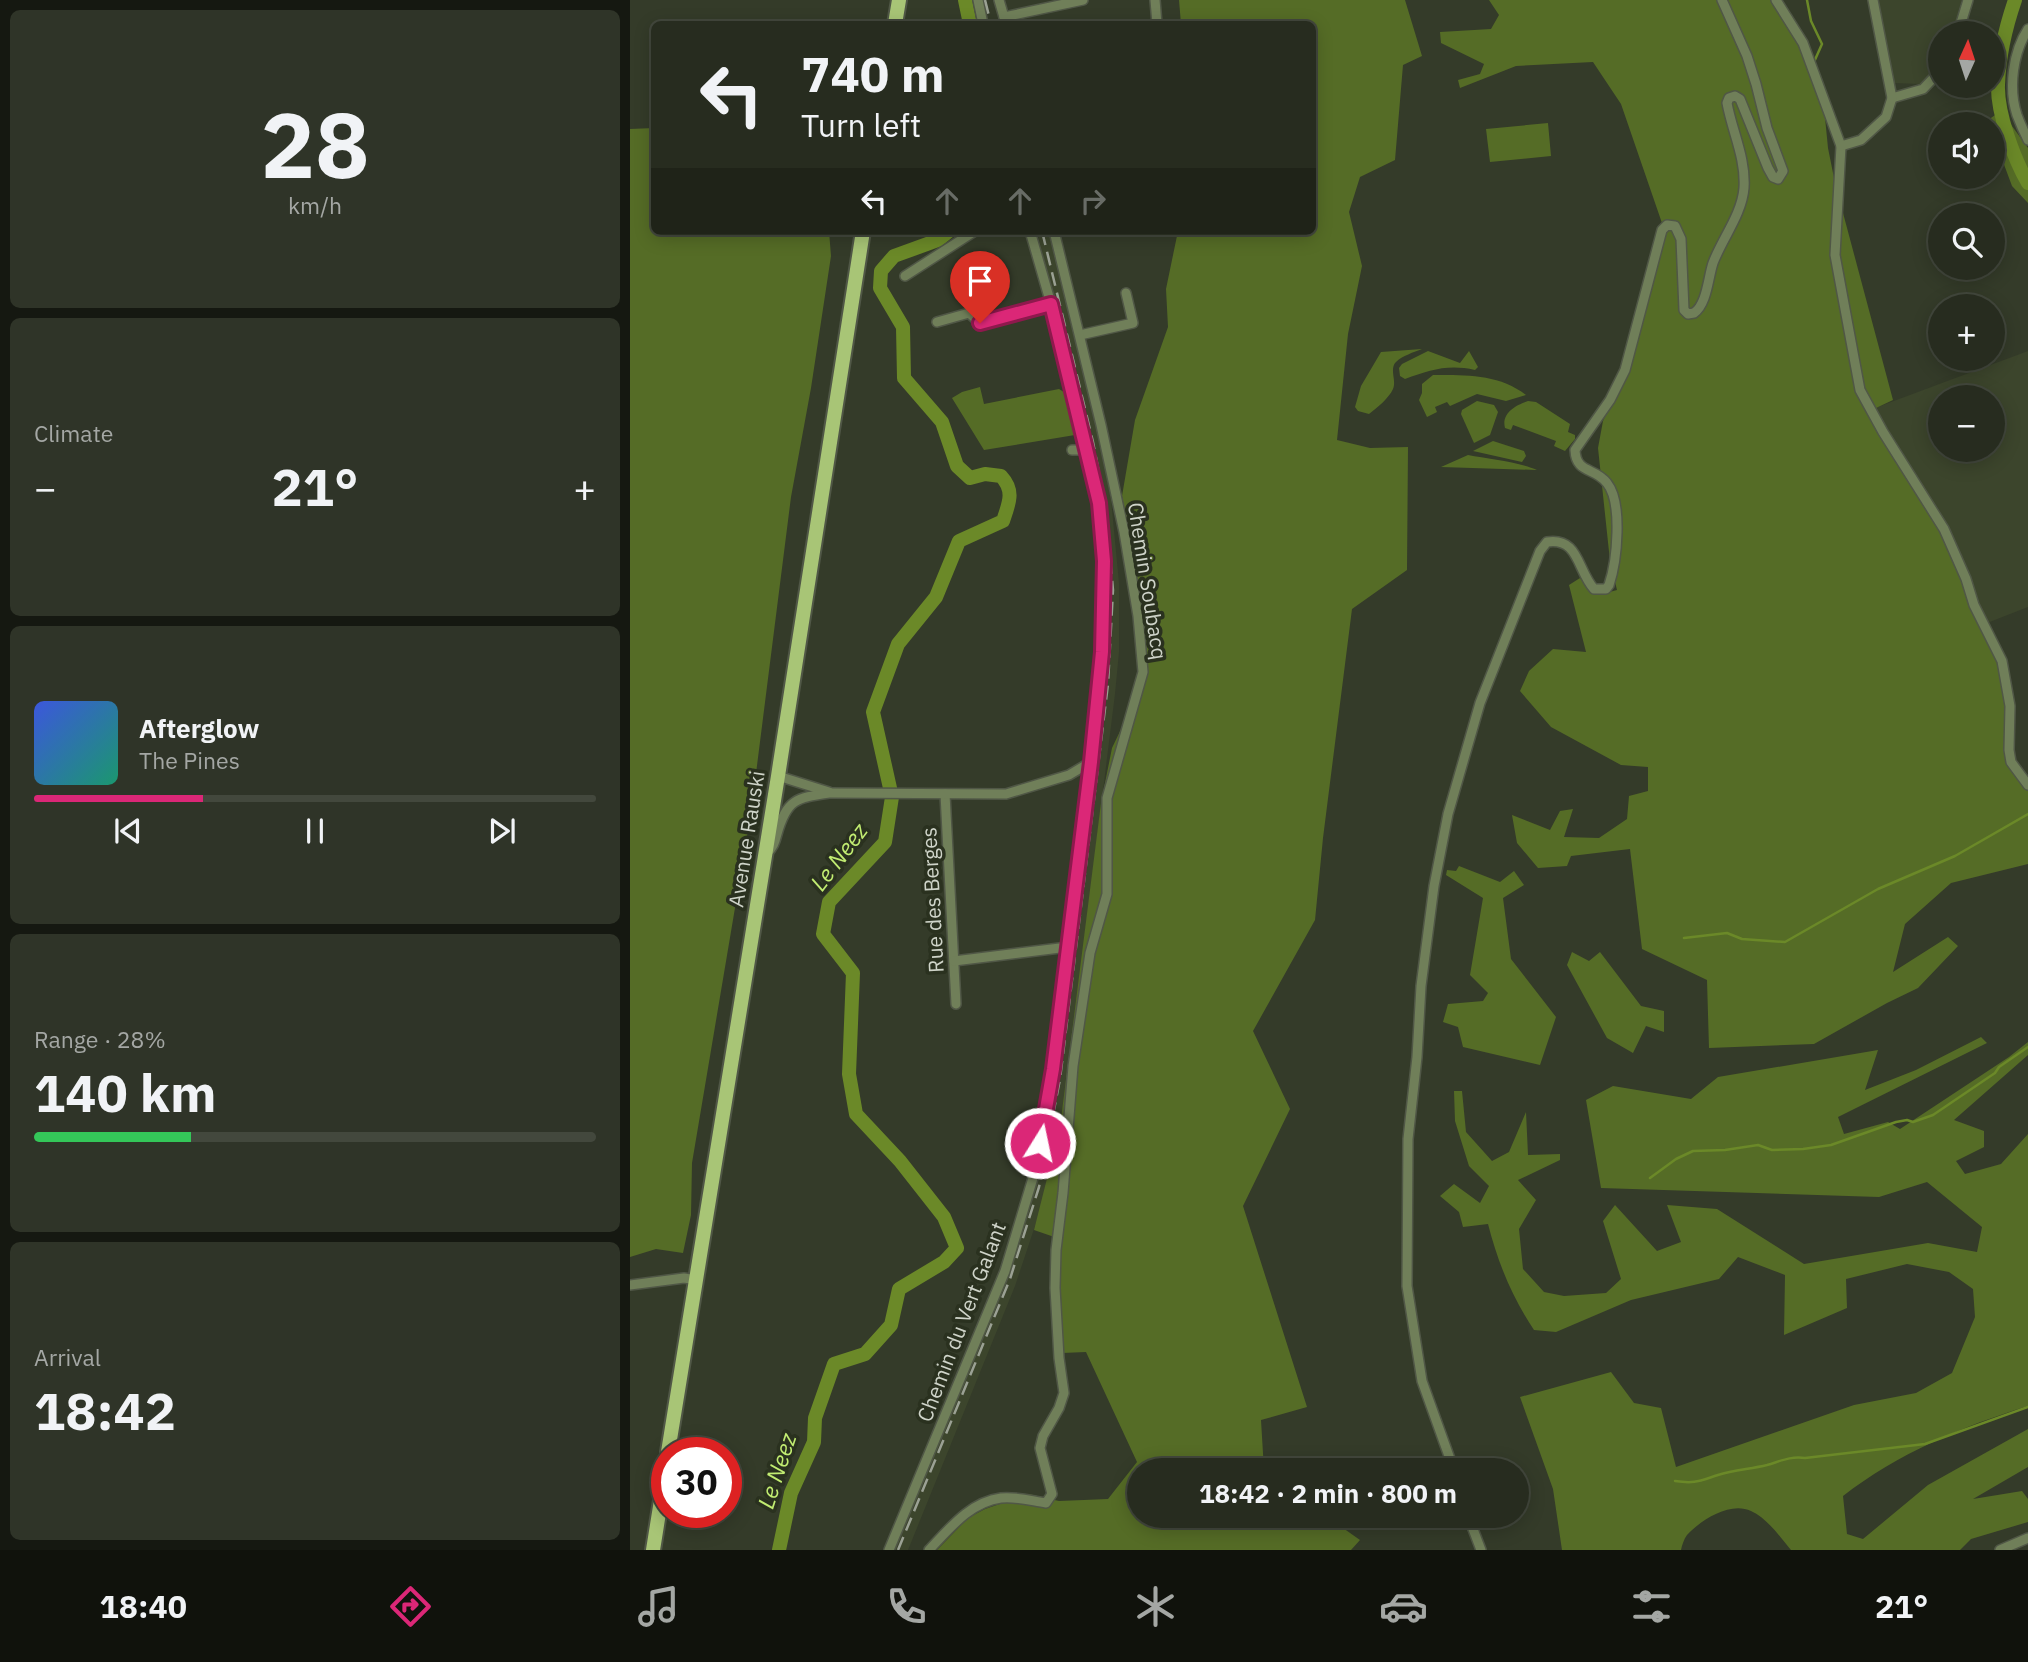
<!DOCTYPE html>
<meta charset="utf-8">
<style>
:root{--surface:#272c1f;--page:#2f3428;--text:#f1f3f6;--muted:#a4a7a4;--line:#43483d;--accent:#db2777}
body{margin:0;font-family:"IBM Plex Sans",sans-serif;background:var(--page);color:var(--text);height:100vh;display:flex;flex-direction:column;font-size:26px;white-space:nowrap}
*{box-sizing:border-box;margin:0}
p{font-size:23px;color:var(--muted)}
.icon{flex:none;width:38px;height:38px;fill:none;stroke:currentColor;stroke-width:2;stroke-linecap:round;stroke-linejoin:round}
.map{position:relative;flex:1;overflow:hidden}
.side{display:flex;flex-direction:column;gap:10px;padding:10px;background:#151811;width:630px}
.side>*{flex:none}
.hud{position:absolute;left:21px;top:21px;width:665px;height:214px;border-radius:10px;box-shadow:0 4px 18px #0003,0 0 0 2px var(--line);background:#272c1f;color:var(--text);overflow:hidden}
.needle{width:46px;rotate:3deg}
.controls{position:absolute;left:1298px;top:21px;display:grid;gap:14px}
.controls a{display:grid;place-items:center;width:77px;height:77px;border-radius:50%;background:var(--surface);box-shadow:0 4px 18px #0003,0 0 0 2px var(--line);font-size:35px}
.speed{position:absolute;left:21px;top:1437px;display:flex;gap:14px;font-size:35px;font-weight:700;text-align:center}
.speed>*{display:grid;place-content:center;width:91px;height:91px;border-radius:50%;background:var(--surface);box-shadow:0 4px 18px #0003,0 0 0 2px var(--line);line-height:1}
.speed .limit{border:10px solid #d22;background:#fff;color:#111}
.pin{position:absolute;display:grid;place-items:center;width:60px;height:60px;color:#fff;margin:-72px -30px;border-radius:50% 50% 50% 0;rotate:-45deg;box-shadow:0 0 7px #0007}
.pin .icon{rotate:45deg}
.me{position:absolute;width:77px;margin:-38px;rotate:10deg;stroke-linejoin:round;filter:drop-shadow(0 0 5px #0008)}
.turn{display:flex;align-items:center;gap:24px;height:147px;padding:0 35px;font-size:32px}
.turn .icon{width:91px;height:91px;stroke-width:2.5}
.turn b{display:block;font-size:49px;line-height:60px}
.lanes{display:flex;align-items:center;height:66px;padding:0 35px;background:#0003;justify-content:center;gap:35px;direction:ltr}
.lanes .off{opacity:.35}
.big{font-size:52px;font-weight:800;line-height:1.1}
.side .widget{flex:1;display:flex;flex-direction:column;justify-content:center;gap:10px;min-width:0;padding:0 24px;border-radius:10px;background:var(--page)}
.side .dial{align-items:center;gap:0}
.dial b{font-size:91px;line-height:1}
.song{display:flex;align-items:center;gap:21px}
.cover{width:84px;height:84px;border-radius:10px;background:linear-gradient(135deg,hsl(230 70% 55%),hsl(160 70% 35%))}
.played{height:7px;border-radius:4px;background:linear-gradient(90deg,var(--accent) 30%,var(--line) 30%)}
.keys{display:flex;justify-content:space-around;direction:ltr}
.heat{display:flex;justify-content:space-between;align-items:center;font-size:38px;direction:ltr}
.charge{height:10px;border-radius:5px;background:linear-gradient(90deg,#34c759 28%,var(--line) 0)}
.trip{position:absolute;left:497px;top:1458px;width:402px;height:70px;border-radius:35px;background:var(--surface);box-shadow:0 4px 18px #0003,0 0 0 2px var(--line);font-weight:800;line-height:70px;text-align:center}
.menu{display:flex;height:112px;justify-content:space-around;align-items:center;background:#10120c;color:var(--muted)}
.menu .icon{width:49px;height:49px}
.menu .selected{color:var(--accent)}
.menu b{font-size:32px;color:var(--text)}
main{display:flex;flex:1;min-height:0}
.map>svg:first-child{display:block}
.built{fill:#3c452c;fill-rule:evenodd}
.green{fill:#556c26}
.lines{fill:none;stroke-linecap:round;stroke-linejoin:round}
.stream{stroke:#6b8928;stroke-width:2.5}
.river{stroke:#6b8928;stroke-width:14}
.street-casing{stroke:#505746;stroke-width:12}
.primary-casing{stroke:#505746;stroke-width:18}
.street{stroke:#707f59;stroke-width:9}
.primary{stroke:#a8c576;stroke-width:14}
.rail{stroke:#9ba194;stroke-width:2.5;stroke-dasharray:14 7;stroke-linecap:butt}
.route-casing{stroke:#8e194d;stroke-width:18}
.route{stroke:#db2777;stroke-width:12}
.labels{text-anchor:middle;stroke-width:7;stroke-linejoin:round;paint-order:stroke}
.street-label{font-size:21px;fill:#cfd4c9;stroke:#2a311f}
.water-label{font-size:23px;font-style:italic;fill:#c2ed72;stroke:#2a311f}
</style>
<main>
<section class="side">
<div class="widget dial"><b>28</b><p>km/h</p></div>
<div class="widget"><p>Climate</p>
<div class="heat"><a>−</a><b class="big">21°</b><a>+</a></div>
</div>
<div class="widget">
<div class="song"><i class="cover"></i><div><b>Afterglow</b><p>The Pines</p></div></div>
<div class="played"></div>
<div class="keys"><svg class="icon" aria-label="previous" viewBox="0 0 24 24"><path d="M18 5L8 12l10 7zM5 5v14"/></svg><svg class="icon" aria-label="pause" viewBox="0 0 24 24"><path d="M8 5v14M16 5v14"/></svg><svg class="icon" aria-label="next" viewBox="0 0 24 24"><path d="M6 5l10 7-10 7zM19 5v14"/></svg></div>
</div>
<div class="widget"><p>Range · 28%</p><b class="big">140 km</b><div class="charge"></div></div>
<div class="widget"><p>Arrival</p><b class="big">18:42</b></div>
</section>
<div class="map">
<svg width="1398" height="1550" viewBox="0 0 1398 1550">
<rect width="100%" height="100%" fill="#343b29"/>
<!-- built -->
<g class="built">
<polygon points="1248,0 1332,0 1322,33 1311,33 1311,65 1290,84 1264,83"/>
<polygon points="407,231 418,231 472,451 481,499 489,583 489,652 485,694 436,1088 430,1127 411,1208 385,1286 278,1550 263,1550 376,1281 395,1225 411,1164 428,1068 473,686 479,599 470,495"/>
<path d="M1398 351V607L1352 625 1245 408ZM1311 397H1363V450H1311Z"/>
</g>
<!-- green -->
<g class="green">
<polygon points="549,0 775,0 792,56 773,65 765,160 730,177 719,212 732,266 718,334 707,440 740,448 778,447 777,570 722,609 693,838 685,920 623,1031 660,1109 613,1206 677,1407 631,1420 634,1470 509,1470 509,1516 696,1516 730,1540 721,1550 307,1550 338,1518 355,1509 399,1494 429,1501 478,1499 507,1462 456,1352 432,1353 430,1239 404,1230 430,1127 471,803 482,748 515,679 515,644 505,565 492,496 505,420 538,327 536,289 548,231 682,231 682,24 551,24"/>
<polygon points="859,0 1143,0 1173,44 1193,97 1198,148 1205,183 1263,400 1246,408 1284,484 1314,534 1374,672 1377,756 1398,788 1398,864 1321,883 1275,924 1263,972 1318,937 1328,946 1288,988 1257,1003 1184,1044 1079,1048 1077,980 1012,949 1000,849 941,856 937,866 908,868 887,843 882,815 920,830 930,811 943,809 934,837 969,838 997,819 999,796 1018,791 1018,767 991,765 921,727 890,691 899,671 923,649 956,652 939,585 950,578 972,594 987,590 980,561 968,448 973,421 1002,358 1033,226 991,104 963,62 886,66 830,88 828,80 850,74 854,64 811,43 810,32 861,29 869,15"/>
<polygon points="1371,111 1398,148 1398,203 1382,186 1363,135 1363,124 1359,124 1358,120"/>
<polygon points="918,123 921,156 860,162 856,129"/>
<polygon points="24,128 24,231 199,231 201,256 181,388 161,497 121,813 62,1163 61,1215 53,1253 26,1249 0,1257 0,129"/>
<path d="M792 349C784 352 772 356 766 362 759 369 767 381 763 389 759 398 747 408 739 414L728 411 725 407 731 386 751 352Z"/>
<path d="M798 351 830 363 839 351 848 367 845 370C818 364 800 370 775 379L770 376 769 368 772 364Z"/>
<path d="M803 375C836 375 869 374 896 395L876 401 847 394 820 406 817 402 805 407 807 412 797 417 789 400 792 393V384Z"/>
<polygon points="350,387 354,404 429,389 437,394 445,435 354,450 322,398 332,392"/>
<polygon points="847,401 864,405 868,412 860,435 844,443 831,414 832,410"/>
<path d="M898 401 906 402 940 424 938 432 945 435V439L935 451 924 446 926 441 883 425 881 430 875 428C871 413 886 405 898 401Z"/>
<polygon points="863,441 894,451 896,456 892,462 843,451"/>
<path d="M838 455C858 459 890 462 907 470L811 467Z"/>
<polygon points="829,866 870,882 884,871 894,885 873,898 881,959 926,1017 910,1065 833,1047 828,1027 813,1022 818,1004 853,1001 858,993 840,975 853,898 816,875 817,870 826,871"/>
<polygon points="942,952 959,961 970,952 1011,1006 1034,1011 1034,1032 1016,1026 1003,1053 977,1038 937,965"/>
<path d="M1351 1037 1357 1043 1208 1117 1214 1134 1258 1122 1270 1129 1379 1057 1398 1042V1055L1324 1120 1354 1131V1147L1326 1161 1335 1174 1371 1164 1398 1134V1406C1333 1426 1267 1454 1213 1496L1217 1534 1233 1539 1298 1485 1398 1429V1467L1343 1499 1392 1491 1398 1499V1522L1341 1539 1330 1550H1161C1150 1537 1137 1518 1121 1511 1100 1501 1071 1520 1057 1535 1054 1539 1052 1545 1051 1550H932L923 1489 890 1397 981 1372 1004 1403 1031 1408 1046 1467 1224 1405 1286 1393 1322 1373 1345 1317 1343 1289 1319 1272 1277 1264 1216 1279 1217 1308 1154 1335 1155 1275 1108 1257 1089 1279 1001 1300 926 1332 904 1330C882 1297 868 1263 858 1224L833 1227 829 1212 810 1196 824 1184 850 1203 859 1186 839 1166 825 1121 824 1091H832L836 1132 862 1161 879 1152 896 1112 898 1155 930 1154V1160L888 1180 906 1200 889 1229 893 1269 914 1292 934 1296 976 1293 991 1279 973 1221 985 1205 1027 1251 1051 1242 1037 1205 1087 1209 1174 1264 1298 1243 1347 1252 1352 1227 1297 1182 1249 1197 971 1188 956 1100 983 1086 1061 1099 1088 1077 1248 1050 1235 1090 1286 1070Z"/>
</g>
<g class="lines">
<!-- stream -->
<g class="stream">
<polyline points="1177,0 1181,21 1192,44 1184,62"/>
<polyline points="1054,938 1097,933 1112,939 1155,942 1248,889 1325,856 1398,814"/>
<polyline points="1020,1178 1046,1159 1063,1151 1095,1150 1128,1145 1142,1150 1173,1149 1201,1145 1266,1122 1277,1120 1283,1122 1303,1115 1365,1073 1369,1067 1398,1047"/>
<path d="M1045 1481C1065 1484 1069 1481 1088 1475 1104 1470 1121 1469 1137 1465 1151 1461 1160 1456 1175 1458L1295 1444 1398 1407"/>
</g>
<!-- river -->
<g class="river">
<polyline points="335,0 340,24"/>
<path d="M1385 0C1376 26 1369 57 1368 85 1367 113 1384 159 1398 183"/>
<path d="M149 1550 161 1493 184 1442 185 1418 204 1364 235 1354 261 1325 269 1289 314 1262 327 1248 314 1217 270 1161 226 1114 219 1074 223 973 193 934 199 902 255 842 262 797 243 712 268 644 306 597 329 541 373 521C379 503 385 491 371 476L355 474 340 478 327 466 312 422 274 378 273 327 250 288 251 271 264 256 308 240 319 231"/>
</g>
<defs>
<g id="street">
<polyline points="348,0 353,24"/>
<polyline points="369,0 376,24"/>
<polyline points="525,0 527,24"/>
<polyline points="1146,0 1173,43 1211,146 1205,255 1230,390 1253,432 1314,529 1336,579 1344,605 1372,661 1380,706 1379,750 1381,762 1398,785"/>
<polyline points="374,17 453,0"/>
<path d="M1398 29C1383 52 1378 88 1387 115 1390 123 1394 132 1398 140"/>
<polyline points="1328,33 1338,0"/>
<polyline points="1262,98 1293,89 1311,70"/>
<polyline points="1211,146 1231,140 1256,117 1262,98 1243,0"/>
<polyline points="275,276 345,231"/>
<polyline points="307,322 339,313 350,323 421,304"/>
<polyline points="450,335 503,323 496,293"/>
<polyline points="442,450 457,450"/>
<polyline points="148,776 199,792"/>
<polyline points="315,794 326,1004"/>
<path d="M137 853C143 848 145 842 147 834 157 799 166 798 200 793L376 794 439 775 461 762"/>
<polyline points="324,961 438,947"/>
<polyline points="0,1285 54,1278 67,1280"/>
<path d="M824 1470 792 1381 777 1286 778 1139 787 1057 791 986 804 886 818 814 850 703 910 551 917 542C949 537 947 570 964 589H976L979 585C987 561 993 503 977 483 965 467 946 474 945 450L980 400 995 370 1032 230 1037 225 1045 226 1051 239 1054 310 1058 314 1064 313C1077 304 1078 278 1083 263 1092 239 1112 214 1114 188 1116 158 1102 131 1097 103L1099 98 1105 96 1110 99 1138 168 1143 177 1148 179 1153 171 1137 128 1126 84 1117 56 1092 0"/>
<polyline points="838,1516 851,1550"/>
<polyline points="259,1550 375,1271 406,1168 423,1069 461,762 472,652 474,561 469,503 421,304 400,231"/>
<path d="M299 1550C319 1529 340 1502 371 1498 385 1496 402 1501 416 1503L422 1494 410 1448 413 1436 429 1408 434 1393 429 1358 425 1288 426 1250 433 1193 443 1066 460 953 477 894V798L513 672 508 616 494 532 471 425 424 231"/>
<polyline points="1370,1550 1398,1538"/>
</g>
<g id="primary">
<polyline points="265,24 269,0"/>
<polyline points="38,1452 148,776 233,231"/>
<polyline points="23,1550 37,1463"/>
</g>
</defs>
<!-- street casing -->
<use href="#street" class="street-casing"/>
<!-- primary casing -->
<use href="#primary" class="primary-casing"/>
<!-- street -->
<use href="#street" class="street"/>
<!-- primary -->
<use href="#primary" class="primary"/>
<!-- rail -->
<g class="rail">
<polyline points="355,0 361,24"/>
<polyline points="268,1550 380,1279 409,1187 430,1079 478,684 483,590 476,509 463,442 412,231"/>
</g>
</g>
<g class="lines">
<defs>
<polyline id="route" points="350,323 421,304 469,503 474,561 472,652 461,762 423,1069 410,1143"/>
</defs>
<!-- route casing -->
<use href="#route" class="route-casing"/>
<!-- route -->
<use href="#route" class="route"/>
</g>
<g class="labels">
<!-- street labels -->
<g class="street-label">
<text transform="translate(517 581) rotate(81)" y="7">Chemin Soubacq</text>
<text transform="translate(117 839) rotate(-81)" y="7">Avenue Rauski</text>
<text transform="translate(303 900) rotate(-93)" y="7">Rue des Berges</text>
<text transform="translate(332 1322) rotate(-69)" y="7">Chemin du Vert Galant</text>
</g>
<!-- water labels -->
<g class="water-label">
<text transform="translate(209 857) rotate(-53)" y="8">Le Neez</text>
<text transform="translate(147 1471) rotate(-72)" y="8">Le Neez</text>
</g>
</g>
</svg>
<div class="controls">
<a><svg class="needle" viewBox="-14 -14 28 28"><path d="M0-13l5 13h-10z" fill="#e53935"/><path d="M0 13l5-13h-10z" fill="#a4a7a4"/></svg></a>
<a><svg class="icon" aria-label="sound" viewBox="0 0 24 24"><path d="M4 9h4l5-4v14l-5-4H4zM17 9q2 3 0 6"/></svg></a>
<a><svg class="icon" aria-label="search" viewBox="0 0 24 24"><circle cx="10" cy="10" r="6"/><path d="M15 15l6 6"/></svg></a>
<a>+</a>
<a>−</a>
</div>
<div class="speed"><div class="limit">30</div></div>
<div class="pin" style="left:350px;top:323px;background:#d93025"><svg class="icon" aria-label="arrive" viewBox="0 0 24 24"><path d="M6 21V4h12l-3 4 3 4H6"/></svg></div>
<svg class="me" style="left:410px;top:1143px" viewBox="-20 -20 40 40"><circle r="17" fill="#db2777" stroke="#fff" stroke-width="3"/><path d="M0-11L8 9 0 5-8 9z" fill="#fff"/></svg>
<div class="trip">18:42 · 2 min · 800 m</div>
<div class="hud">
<div class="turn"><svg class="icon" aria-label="left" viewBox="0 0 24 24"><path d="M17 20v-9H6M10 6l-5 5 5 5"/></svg><div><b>740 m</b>Turn left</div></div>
<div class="lanes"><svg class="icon" aria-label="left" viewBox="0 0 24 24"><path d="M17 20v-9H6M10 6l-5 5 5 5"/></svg><svg class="icon off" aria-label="ahead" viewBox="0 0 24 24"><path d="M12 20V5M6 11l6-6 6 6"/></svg><svg class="icon off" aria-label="ahead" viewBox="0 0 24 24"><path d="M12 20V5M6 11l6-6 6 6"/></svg><svg class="icon off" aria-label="right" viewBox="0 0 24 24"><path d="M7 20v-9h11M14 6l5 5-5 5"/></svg></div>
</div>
</div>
</main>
<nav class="menu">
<b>18:40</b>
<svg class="icon selected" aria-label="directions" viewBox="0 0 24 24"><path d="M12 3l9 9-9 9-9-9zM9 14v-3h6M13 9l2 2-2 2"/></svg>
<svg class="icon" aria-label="music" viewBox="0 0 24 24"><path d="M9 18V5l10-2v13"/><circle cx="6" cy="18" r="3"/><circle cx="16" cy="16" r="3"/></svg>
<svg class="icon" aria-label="phone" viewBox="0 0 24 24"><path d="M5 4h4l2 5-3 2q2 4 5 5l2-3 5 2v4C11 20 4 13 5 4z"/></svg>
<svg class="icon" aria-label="climate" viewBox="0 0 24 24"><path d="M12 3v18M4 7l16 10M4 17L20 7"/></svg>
<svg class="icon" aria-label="car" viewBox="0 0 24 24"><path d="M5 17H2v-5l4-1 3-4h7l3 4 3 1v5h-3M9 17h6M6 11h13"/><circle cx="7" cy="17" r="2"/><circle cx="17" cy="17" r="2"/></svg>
<svg class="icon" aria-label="filters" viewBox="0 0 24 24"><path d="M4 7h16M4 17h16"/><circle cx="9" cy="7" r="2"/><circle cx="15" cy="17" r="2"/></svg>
<b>21°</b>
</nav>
